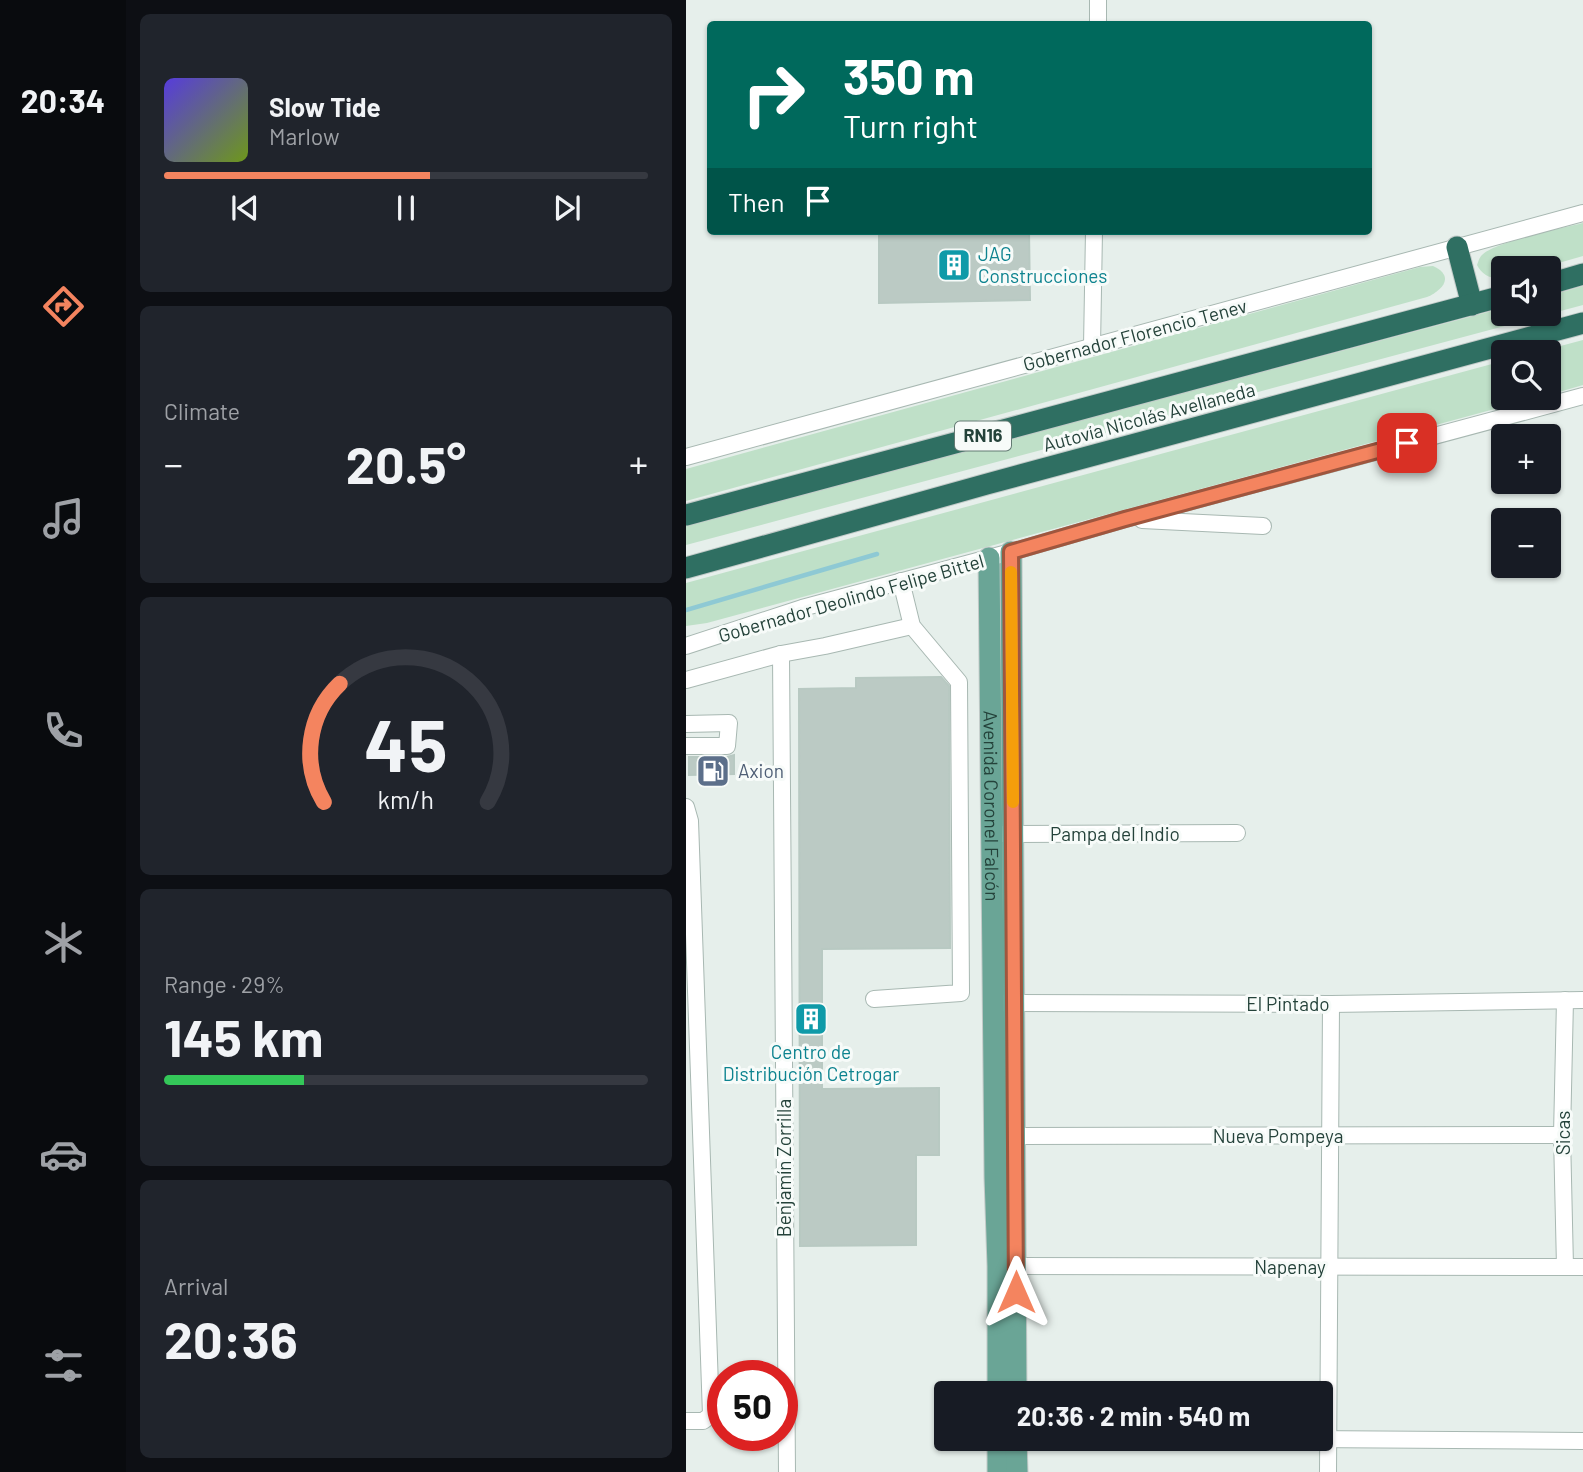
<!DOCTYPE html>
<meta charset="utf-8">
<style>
:root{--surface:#171b24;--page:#20242c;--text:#f1f3f6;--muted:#9ea1a6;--line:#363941;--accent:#f4845f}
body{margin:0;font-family:Barlow,sans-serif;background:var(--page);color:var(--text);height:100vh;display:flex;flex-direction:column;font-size:26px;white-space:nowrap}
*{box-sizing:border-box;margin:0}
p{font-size:23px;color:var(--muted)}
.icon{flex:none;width:38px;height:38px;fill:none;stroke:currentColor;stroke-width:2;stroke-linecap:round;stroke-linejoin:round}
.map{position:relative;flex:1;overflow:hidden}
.panel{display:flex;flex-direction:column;gap:14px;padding:14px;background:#0d0f14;width:560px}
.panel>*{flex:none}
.banner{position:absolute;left:21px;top:21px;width:665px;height:214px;border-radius:7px;box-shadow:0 2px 5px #0004;background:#00695c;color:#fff;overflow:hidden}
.fabs{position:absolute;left:805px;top:256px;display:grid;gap:14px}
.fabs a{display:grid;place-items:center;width:70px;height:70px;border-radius:7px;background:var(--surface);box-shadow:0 2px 5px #0004;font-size:35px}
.speed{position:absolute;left:21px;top:1360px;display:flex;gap:14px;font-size:35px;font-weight:700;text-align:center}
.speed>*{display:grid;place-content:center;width:91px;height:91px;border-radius:50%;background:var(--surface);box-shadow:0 2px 5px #0004;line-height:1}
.speed .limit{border:10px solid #d22;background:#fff;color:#111}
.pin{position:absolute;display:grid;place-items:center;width:60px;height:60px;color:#fff;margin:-30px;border-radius:14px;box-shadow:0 4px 10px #0006}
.me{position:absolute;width:77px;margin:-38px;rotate:0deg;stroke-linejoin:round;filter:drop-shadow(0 0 5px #0008)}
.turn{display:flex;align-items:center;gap:24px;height:147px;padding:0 21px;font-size:32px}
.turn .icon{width:91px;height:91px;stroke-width:2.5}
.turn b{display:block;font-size:49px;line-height:60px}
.then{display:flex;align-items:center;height:66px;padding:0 21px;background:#0003;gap:14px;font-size:26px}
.big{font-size:52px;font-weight:700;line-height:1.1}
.panel .widget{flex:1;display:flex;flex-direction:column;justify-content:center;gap:10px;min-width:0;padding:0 24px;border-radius:10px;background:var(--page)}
.panel .dial{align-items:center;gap:0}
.dial svg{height:182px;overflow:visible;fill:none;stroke:var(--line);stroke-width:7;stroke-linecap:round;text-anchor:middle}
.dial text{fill:var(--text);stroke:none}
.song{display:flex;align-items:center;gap:21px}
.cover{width:84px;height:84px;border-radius:10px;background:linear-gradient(135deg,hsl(250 70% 55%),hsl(80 70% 35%))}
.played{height:7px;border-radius:4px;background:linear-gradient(90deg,var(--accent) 55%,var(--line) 55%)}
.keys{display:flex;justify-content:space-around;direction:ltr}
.heat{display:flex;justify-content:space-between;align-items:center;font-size:38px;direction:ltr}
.charge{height:10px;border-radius:5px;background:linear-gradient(90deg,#34c759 29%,var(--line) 0)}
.trip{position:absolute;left:248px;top:1381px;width:399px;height:70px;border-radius:7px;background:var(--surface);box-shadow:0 2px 5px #0004;font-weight:700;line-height:70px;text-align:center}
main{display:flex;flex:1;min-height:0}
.dock{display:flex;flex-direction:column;width:126px;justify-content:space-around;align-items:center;background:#090b0e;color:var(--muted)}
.dock .icon{width:49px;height:49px}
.dock .selected{color:var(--accent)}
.dock b{font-size:32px;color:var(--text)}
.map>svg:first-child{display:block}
.green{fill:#bfe0c8}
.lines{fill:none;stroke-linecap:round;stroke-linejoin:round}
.stream{stroke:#8ec9d4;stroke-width:4.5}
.building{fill:#bbcac4;stroke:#b8c9c2;stroke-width:2}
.minor-casing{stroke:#a8b8b2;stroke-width:18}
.major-casing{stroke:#c2cac8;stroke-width:23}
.highway-casing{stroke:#c2cac8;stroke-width:23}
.minor{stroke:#fff;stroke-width:16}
.major{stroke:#6aa596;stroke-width:21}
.highway{stroke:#2f6f62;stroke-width:21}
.route-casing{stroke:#9f563e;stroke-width:18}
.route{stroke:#f4845f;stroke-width:12}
.slow{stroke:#f59e0b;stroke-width:12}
.labels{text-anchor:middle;stroke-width:6;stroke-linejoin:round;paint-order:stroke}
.shield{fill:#f7fbf9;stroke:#637a73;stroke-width:2}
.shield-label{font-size:18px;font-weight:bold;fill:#24423a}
.culture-label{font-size:19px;fill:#0d838f;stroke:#f7fbf9;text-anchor:start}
.street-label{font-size:19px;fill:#24423a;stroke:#f7fbf9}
.service-label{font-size:19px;fill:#4e5e75;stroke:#f7fbf9;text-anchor:start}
</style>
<main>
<nav class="dock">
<b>20:34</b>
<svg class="icon selected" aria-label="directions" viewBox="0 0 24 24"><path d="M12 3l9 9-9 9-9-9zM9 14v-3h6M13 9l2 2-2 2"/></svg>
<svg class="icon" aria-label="music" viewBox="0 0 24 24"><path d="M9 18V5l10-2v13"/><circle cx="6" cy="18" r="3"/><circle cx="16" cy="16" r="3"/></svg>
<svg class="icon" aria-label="phone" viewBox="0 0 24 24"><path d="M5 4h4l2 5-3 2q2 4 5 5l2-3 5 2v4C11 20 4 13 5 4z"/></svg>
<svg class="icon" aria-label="climate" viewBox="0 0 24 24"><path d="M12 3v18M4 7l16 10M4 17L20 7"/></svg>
<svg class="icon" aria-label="car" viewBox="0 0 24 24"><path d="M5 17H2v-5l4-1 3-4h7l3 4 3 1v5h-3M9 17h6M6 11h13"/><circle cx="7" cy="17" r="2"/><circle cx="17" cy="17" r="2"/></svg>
<svg class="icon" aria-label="filters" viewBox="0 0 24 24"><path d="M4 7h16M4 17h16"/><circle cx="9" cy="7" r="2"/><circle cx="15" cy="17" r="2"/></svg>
</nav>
<section class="panel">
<div class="widget">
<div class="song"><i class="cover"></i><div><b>Slow Tide</b><p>Marlow</p></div></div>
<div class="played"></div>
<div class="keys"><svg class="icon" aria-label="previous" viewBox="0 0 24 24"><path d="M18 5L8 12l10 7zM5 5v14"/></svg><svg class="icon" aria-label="pause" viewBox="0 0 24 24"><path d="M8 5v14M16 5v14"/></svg><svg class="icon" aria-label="next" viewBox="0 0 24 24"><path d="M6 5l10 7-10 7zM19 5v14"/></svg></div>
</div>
<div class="widget"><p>Climate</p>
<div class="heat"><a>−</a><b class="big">20.5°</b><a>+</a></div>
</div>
<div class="widget dial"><svg viewBox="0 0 100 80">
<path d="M14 69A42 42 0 1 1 86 69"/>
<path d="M14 69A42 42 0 0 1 21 17" stroke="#f4845f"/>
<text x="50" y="56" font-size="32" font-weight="700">45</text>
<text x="50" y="72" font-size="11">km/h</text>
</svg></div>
<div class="widget"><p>Range · 29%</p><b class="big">145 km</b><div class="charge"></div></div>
<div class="widget"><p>Arrival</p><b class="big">20:36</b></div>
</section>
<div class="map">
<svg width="897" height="1472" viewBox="0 0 897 1472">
<rect width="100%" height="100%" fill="#e6efeb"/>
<!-- green -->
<g class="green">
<path d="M897 223V256L855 268H817V278C806 280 796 275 791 265 793 260 793 258 796 255 808 242 877 228 897 223Z"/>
<path d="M747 266C769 276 757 290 741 297L0 501V469L734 267Z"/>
<polygon points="897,286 897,305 0,545 0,525 817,308 817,313 863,313 863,296"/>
<polygon points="897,340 897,385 863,395 863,352 852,352"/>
<polygon points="817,361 817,397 853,397 21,623 0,626 0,583"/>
</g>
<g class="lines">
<!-- stream -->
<polyline class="stream" points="0,610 191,554"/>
</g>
<!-- building -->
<g class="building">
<polygon points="193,231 343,231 344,300 193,303"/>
<polygon points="255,677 263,686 264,948 136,949 136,1089 253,1088 253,1155 230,1155 230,1245 114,1246 113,689 170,688 170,678"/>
<polygon points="48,755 48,774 3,775 3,757 41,757"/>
</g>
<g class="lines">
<defs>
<g id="minor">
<polyline points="412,24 412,0"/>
<polyline points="406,347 408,231"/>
<polyline points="0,457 897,213"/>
<polyline points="456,520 577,526"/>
<polyline points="0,646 116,608 325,552 439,519 897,396"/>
<polyline points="95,654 101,1472"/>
<polyline points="0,680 95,654 139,646 226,626"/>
<polyline points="0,724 43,723 41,746 0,746"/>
<polyline points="0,807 4,821 25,1415 17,1421 0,1421"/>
<polyline points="315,834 551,833"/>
<polyline points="188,999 275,993 273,682 226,626 215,581"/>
<polyline points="879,1000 876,1135 879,1267"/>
<polyline points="317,1003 645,1004 897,1000"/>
<polyline points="318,1136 876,1135"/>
<polyline points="318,1266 897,1267"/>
<polyline points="456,1438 897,1441"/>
<polyline points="642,1472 645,1004"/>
</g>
<g id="major">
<polyline points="325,552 330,1393"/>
<path id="s1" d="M303 558 309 1177 312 1266V1393"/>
<polyline points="312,1438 312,1472"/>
<polyline points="330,1438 331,1472"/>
</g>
<g id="highway">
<polyline points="771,247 786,305"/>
<polyline points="863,284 897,274"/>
<polyline points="0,515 817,296"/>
<polyline points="0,568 301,484 897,323"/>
</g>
</defs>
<!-- minor casing -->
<use href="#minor" class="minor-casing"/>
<!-- major casing -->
<use href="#major" class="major-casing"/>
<!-- highway casing -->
<use href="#highway" class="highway-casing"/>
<!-- minor -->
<use href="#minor" class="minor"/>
<!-- major -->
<use href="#major" class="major"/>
<!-- highway -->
<use href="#highway" class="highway"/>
</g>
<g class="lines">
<defs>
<polyline id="route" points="330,1292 325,552 439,519 721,443"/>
</defs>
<!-- route casing -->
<use href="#route" class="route-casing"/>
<!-- route -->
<use href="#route" class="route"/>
<!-- slow -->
<polyline class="slow" points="325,572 327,802"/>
</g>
<!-- icons -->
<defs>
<symbol id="building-square" viewBox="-11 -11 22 22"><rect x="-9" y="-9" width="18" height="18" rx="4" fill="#0f9aa8" stroke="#f7fbf9"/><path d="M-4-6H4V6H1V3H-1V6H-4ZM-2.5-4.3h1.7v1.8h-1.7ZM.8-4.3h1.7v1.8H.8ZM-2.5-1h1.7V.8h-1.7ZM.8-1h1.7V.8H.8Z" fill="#fff"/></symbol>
<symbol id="fuel-square" viewBox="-11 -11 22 22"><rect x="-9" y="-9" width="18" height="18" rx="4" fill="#5c6f8a" stroke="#f7fbf9"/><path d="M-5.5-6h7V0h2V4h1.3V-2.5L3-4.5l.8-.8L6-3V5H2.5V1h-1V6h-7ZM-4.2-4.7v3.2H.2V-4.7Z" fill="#fff"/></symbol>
</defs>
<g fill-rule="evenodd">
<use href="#building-square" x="249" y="246" width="38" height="38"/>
<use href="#fuel-square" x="8" y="752" width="38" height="38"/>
<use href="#building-square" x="106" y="1000" width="38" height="38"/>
</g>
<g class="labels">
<!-- shield labels -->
<rect class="shield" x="269" y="421.5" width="56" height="29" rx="5"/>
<g class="shield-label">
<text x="297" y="442">RN16</text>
</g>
<!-- culture labels -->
<g class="culture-label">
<text x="292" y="261">JAG<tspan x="292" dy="22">Construcciones</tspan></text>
<text x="125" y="1059" text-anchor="middle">Centro de<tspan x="125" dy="22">Distribución Cetrogar</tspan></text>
</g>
<!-- street labels -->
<g class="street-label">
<text transform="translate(449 335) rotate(-15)" y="7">Gobernador Florencio Tenev</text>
<text transform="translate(463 417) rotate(-15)" y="7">Autovía Nicolás Avellaneda</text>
<text transform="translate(165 598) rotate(-16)" y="7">Gobernador Deolindo Felipe Bittel</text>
<text dy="7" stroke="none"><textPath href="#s1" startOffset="248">Avenida Coronel Falcón</textPath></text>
<text x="429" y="841">Pampa del Indio</text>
<text x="602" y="1011">El Pintado</text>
<text transform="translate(877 1133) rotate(-90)" y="7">Sicas</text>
<text x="592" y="1143">Nueva Pompeya</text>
<text transform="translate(98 1168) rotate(-90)" y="7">Benjamín Zorrilla</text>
<text x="604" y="1274">Napenay</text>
</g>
<!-- service labels -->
<g class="service-label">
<text x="52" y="778">Axion</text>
</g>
</g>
</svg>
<div class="fabs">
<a><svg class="icon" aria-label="sound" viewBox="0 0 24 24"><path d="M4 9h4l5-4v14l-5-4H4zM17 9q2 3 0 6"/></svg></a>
<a><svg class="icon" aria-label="search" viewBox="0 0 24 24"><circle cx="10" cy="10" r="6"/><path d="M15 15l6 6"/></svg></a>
<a>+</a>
<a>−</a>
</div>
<div class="speed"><div class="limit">50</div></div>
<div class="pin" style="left:721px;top:443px;background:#d93025"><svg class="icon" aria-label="arrive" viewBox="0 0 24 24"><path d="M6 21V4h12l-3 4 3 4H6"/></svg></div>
<svg class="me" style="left:330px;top:1292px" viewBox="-20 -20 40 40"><path d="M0-17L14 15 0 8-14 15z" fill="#f4845f" stroke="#fff" stroke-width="4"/></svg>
<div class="trip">20:36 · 2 min · 540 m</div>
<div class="banner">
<div class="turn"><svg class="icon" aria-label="right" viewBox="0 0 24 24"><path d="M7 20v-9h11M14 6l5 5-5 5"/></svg><div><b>350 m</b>Turn right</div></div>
<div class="then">Then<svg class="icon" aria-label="arrive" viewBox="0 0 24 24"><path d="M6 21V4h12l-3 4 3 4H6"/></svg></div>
</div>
</div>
</main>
